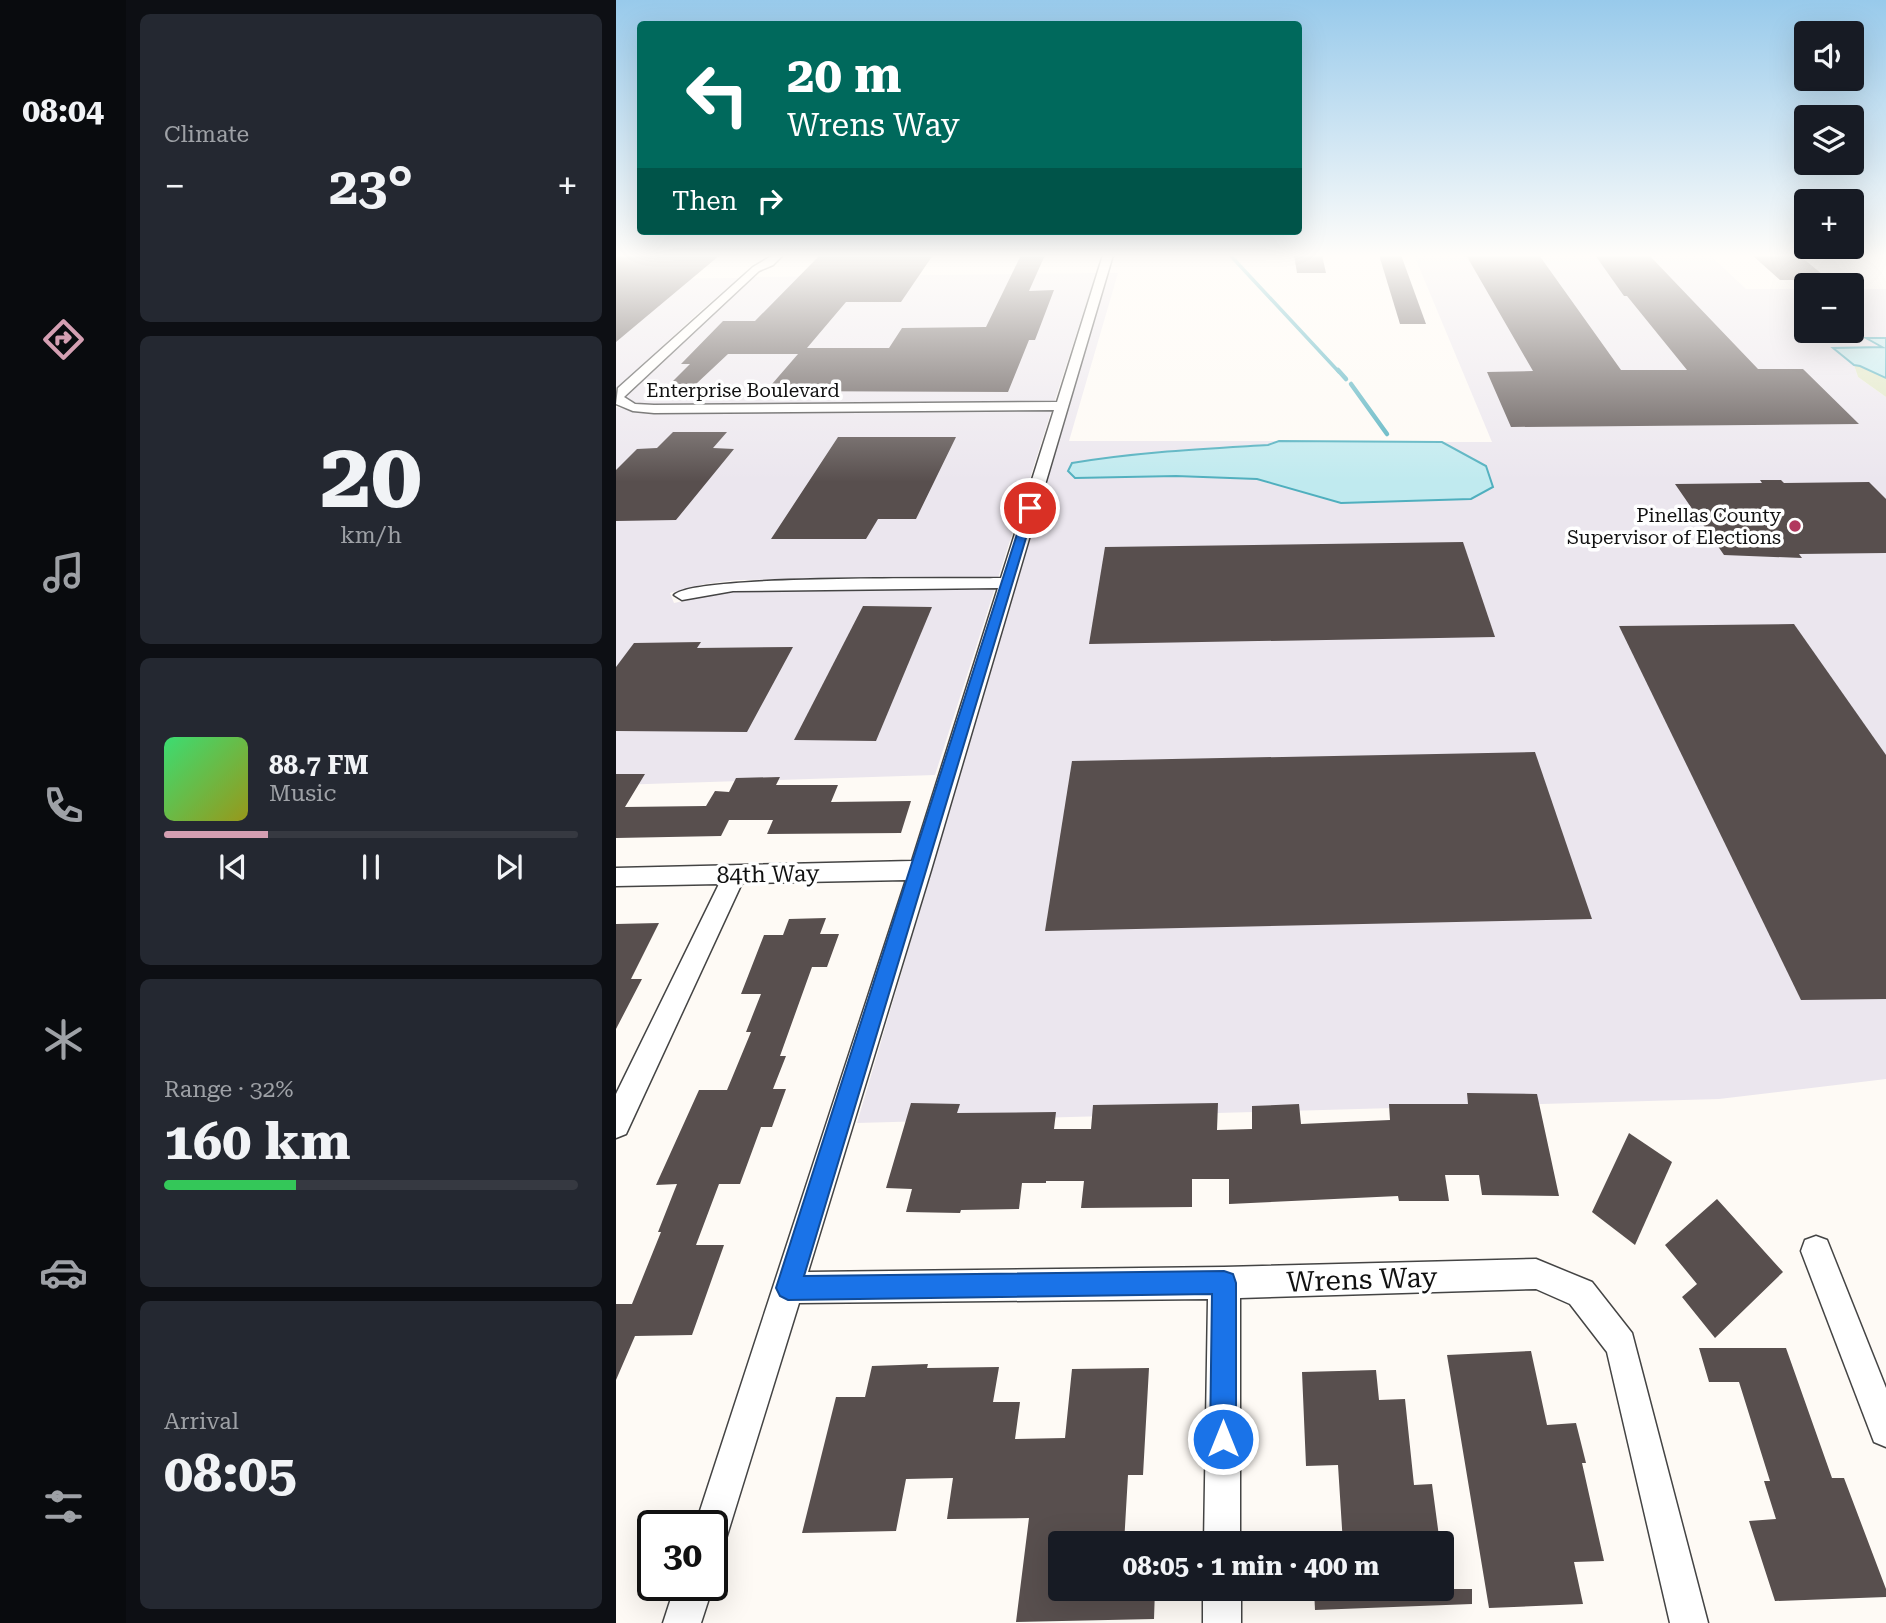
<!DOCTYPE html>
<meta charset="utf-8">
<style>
:root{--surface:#171b24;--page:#242831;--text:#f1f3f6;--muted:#9ea1a6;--line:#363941;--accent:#d49fb2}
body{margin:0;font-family:"Roboto Serif",serif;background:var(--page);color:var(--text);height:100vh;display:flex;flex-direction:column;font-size:26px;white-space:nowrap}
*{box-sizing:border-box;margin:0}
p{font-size:23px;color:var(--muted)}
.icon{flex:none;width:38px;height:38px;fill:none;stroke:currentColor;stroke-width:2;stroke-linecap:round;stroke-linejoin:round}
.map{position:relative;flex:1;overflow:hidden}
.side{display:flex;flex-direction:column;gap:14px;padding:14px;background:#0d0f14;width:490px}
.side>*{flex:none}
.hud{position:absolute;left:21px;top:21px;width:665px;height:214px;border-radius:7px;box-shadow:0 7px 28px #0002;background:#00695c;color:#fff;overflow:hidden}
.buttons{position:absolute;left:1178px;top:21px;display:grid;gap:14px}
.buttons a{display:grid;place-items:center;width:70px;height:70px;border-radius:7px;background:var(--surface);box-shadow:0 7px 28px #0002;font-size:35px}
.speed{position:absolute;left:21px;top:1510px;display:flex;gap:14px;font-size:35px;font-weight:700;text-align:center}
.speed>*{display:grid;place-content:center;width:91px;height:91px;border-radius:50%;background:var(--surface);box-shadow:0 7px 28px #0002;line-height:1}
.speed .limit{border:4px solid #111;border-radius:10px;background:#fff;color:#111}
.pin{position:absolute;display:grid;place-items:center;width:60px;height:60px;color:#fff;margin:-30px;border:4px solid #fff;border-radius:50%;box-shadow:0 2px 7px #0007}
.me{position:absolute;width:77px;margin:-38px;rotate:0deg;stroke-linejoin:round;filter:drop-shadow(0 0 5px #0008)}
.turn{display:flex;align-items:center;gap:24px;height:147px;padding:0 35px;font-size:32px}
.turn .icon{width:91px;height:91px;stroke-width:2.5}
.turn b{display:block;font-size:49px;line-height:60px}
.then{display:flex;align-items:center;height:66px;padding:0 35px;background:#0003;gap:14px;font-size:26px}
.big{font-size:52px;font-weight:700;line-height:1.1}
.side .tile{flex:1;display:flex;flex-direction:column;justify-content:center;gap:10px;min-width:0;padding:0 24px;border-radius:10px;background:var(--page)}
.side .dial{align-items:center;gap:0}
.dial b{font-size:91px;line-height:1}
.song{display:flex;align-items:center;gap:21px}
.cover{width:84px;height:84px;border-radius:10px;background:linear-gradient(135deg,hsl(140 70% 55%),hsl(60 70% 35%))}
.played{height:7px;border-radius:4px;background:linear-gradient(90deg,var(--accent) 25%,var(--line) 25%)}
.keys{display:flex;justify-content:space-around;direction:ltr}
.heat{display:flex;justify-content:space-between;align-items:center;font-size:38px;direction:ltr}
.charge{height:10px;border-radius:5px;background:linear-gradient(90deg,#34c759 32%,var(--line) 0)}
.trip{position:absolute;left:432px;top:1531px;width:406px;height:70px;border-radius:7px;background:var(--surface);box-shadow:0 7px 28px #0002;font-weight:700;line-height:70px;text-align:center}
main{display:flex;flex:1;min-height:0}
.tabs{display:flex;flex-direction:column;width:126px;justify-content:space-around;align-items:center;background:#090b0e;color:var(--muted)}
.tabs .icon{width:49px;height:49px}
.tabs .current{color:var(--accent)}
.tabs b{font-size:32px;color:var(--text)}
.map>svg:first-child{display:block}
.industrial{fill:#ebe6ee}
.green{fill:#dee5c2}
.water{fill:#c0eaef;stroke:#4fafbe;stroke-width:2}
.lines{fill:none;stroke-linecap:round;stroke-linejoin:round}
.stream-far1{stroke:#4fafbe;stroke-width:3.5}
.stream{stroke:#4fafbe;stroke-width:4.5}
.building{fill:#584f4e}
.minor-casing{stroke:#444;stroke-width:3}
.minor{fill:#fff;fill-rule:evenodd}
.route{fill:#1a73e8;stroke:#114b97;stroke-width:2}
.poi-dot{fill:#b1385e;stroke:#fff;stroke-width:2.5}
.labels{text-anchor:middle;stroke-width:7;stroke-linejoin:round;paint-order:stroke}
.far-street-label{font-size:19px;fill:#111;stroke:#fff}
.far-poi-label{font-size:19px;fill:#111;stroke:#fff;text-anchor:end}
.street-label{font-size:23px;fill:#111;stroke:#fff}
.near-street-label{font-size:28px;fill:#111;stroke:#fff}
</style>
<main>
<nav class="tabs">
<b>08:04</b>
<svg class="icon current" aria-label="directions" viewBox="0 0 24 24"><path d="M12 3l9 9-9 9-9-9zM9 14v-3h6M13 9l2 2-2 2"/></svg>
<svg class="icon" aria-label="music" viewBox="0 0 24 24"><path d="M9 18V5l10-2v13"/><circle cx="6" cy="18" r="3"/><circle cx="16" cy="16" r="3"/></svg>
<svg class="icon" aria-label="phone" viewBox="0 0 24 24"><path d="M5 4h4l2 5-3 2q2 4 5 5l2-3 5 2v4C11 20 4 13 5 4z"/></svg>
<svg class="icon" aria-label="climate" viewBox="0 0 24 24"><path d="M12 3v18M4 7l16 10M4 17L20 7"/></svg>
<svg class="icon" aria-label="car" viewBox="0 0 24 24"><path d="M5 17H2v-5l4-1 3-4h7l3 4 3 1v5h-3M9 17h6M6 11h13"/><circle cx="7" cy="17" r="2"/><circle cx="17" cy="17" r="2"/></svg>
<svg class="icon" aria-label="filters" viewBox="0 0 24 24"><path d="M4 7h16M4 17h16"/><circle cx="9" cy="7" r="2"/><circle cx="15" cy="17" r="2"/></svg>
</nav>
<section class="side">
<div class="tile"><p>Climate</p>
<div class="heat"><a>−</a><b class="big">23°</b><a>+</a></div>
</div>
<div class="tile dial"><b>20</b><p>km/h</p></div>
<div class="tile">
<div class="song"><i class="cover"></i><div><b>88.7 FM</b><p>Music</p></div></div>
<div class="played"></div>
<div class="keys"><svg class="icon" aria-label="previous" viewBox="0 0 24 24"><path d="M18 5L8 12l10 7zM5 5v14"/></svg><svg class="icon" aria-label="pause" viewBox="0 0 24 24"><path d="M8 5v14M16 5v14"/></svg><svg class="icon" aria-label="next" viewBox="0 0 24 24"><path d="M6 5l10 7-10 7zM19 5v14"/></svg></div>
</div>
<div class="tile"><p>Range · 32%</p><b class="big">160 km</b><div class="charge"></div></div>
<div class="tile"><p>Arrival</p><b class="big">08:05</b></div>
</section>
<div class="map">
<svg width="1270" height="1623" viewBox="0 0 1270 1623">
<rect width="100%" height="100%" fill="#fefaf5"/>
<!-- industrial -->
<g class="industrial">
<polygon points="798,255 1094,255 1130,289 1190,289 1190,331 1236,331 1236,289 1270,289 1270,338 1252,339 1268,348 1218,349 1238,365 1242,377 1270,397 1270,1079 1103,1099 241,1123 492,273 502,273 453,441 663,441 652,445 548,451 490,458 456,463 452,471 641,479 725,503 855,499 877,487 870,466 826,442 876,442"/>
<polygon points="480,273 438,403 55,406 27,405 13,401 10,397 14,390 136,277"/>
<polygon points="123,278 82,313 0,389 0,279"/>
<polygon points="0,407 18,411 48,412 436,409 382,578 121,580 89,584 54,593 58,603 115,591 379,588 319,775 0,785"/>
</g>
<!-- green -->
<polygon class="green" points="1238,365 1244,366 1270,378 1270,397 1242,377"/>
<!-- water -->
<g class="water">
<polygon points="1250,338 1270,338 1270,378 1244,366 1238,365 1217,348 1266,347"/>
<path d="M663 441 826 442 870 466 877 487 855 499 725 503 641 479 560 476 459 478 452 471 456 463C521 452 586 449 652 445Z"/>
</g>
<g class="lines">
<!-- stream-far1 -->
<polyline class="stream-far1" points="614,255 723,372"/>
<!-- stream -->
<g class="stream">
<polyline points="722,370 730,379"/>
<polyline points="735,384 771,434"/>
</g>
</g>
<!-- building -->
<g class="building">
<polygon points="0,255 104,255 0,342"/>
<polygon points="204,255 317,255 285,302 230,302 191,348 273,348 286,328 370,327 405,255 429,255 413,291 438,290 419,340 413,340 392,392 150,391 182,354 112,354 80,384 54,384 74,364 65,364 107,321 139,321"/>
<polygon points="678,255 706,255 710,273 681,273"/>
<polygon points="763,255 785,255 810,324 784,324"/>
<polygon points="850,255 923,255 1005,370 1071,370 1011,296 1008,296 979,255 1033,255 1142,369 1187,369 1243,424 895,427 871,372 917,371"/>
<polygon points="1136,255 1183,255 1213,280 1164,280"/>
<polygon points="57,432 111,432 97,448 118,449 60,520 0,521 0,470 21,449 41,448"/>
<polygon points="222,437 340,437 300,519 262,519 250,539 155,539"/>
<polygon points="1144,480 1165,480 1168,483 1253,482 1270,499 1270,553 1183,554 1186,558 1108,555 1059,484 1146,483"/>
<polygon points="847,542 879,637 473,644 489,547"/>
<polygon points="247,606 316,607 260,741 178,740"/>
<polygon points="1178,624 1270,755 1270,999 1185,1000 1003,626"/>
<polygon points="85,642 81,648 177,647 131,732 0,731 0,667 18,643"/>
<polygon points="919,752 976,919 429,931 456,761"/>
<polygon points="0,774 29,774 9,807 90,806 99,791 113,792 120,778 164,777 160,785 222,785 215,802 295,801 285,833 151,834 157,820 113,820 105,836 0,838"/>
<polygon points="210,918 204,934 223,934 211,967 196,967 164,1056 170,1056 157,1089 170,1089 156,1127 145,1127 124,1184 103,1184 80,1245 108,1245 76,1335 19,1336 0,1380 0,1304 16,1304 45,1232 42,1232 61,1184 40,1185 83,1090 111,1090 135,1032 130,1032 145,994 125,994 148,935 167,935 173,919"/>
<polygon points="43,923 15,979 26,979 0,1029 0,924"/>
<polygon points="851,1093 921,1094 943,1196 866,1195 863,1175 829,1175 833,1201 783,1201 782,1196 613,1204 613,1179 576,1179 576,1207 465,1208 468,1181 430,1181 430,1183 406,1183 403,1209 345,1210 344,1213 290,1212 296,1189 270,1188 295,1103 344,1104 341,1113 440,1112 438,1129 475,1129 477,1105 602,1103 601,1130 636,1129 636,1106 683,1104 685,1124 774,1120 773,1104 852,1104"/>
<polygon points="1013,1133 1056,1162 1019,1245 976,1212"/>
<polygon points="1101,1199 1167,1272 1099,1338 1066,1297 1081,1284 1049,1245"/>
<polygon points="1083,1348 1170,1348 1216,1478 1228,1478 1270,1589 1270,1597 1159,1601 1133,1521 1160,1519 1148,1481 1154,1481 1123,1382 1093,1382"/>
<polygon points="915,1351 931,1425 960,1423 970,1463 966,1463 988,1561 958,1562 967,1604 873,1608 831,1355"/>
<polygon points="312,1364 311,1368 383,1367 377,1402 404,1402 399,1439 449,1438 456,1369 533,1368 527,1475 512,1475 508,1544 444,1544 444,1589 539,1589 538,1619 400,1622 413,1518 331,1519 337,1478 290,1479 280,1531 186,1533 220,1397 249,1397 256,1366"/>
<polygon points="760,1370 763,1400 789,1399 798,1485 816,1484 824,1544 727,1544 722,1465 690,1466 686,1372"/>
<polygon points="698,1589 856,1589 856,1604 699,1610"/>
</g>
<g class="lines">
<defs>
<g id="minor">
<path d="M157 255H167L157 265 143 271 8 397 19 404 38 405 441 402 487 255H497L315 870 192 1272 608 1267 920 1259 976 1282 1016 1333 1092 1623H1054L991 1352 954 1304 920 1289 624 1298V1544H588L592 1299 183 1303 109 1542 96 1547V1526H79L290 880 126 883 10 1134 0 1138V1094L103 884 0 886V868L296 861 382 588 117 591 66 600 58 595C77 574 341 579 385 578L438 410 38 413 17 411 0 404 2 388 137 267Z"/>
<polygon points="1200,1236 1211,1240 1270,1388 1270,1447 1258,1442 1185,1251 1189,1240"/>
<polygon points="96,1585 97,1586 85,1623 47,1623 59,1586"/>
<rect x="587" y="1589" width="38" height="34"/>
</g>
</defs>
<!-- minor casing -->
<use href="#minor" class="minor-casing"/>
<!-- minor -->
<use href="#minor" class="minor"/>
</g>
<!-- sky -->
<linearGradient id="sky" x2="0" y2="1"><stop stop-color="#98caeb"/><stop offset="0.53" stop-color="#fffdfa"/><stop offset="1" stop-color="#fffdfa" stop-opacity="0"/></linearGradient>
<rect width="1270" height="482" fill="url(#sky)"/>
<!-- route -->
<polygon class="route" points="410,506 419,508 188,1276 608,1271 617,1274 620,1283 620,1439 616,1448 607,1452 598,1448 594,1439 596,1294 172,1300 164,1296 160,1288"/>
<!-- markers -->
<circle class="poi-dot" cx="1179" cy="526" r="7"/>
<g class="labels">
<!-- far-street labels -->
<g class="far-street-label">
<text x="127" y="397">Enterprise Boulevard</text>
</g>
<!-- far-poi labels -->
<g class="far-poi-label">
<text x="1165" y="522">Pinellas County<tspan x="1165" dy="22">Supervisor of Elections</tspan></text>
</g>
<!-- street labels -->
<g class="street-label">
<text transform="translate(152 874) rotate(-1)" y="8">84th Way</text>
</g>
<!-- near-street labels -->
<g class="near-street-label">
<text transform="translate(746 1279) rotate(-2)" y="10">Wrens Way</text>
</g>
</g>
</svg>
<div class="buttons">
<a><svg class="icon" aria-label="sound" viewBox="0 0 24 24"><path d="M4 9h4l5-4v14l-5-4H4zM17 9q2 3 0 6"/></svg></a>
<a><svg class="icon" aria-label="layers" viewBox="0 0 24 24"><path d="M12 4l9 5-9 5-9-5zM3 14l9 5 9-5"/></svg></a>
<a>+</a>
<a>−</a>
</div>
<div class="speed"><div class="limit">30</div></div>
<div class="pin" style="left:414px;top:508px;background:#d93025"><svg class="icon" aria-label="arrive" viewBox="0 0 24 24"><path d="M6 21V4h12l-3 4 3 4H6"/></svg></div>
<svg class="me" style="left:607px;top:1439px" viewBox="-20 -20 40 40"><circle r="17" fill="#1a73e8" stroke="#fff" stroke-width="3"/><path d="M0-11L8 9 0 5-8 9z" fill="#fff"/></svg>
<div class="trip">08:05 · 1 min · 400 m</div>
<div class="hud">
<div class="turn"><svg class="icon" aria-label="left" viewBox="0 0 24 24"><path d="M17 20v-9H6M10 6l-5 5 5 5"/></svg><div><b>20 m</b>Wrens Way</div></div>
<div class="then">Then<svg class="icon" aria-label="right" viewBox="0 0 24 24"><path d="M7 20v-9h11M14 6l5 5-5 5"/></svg></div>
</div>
</div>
</main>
